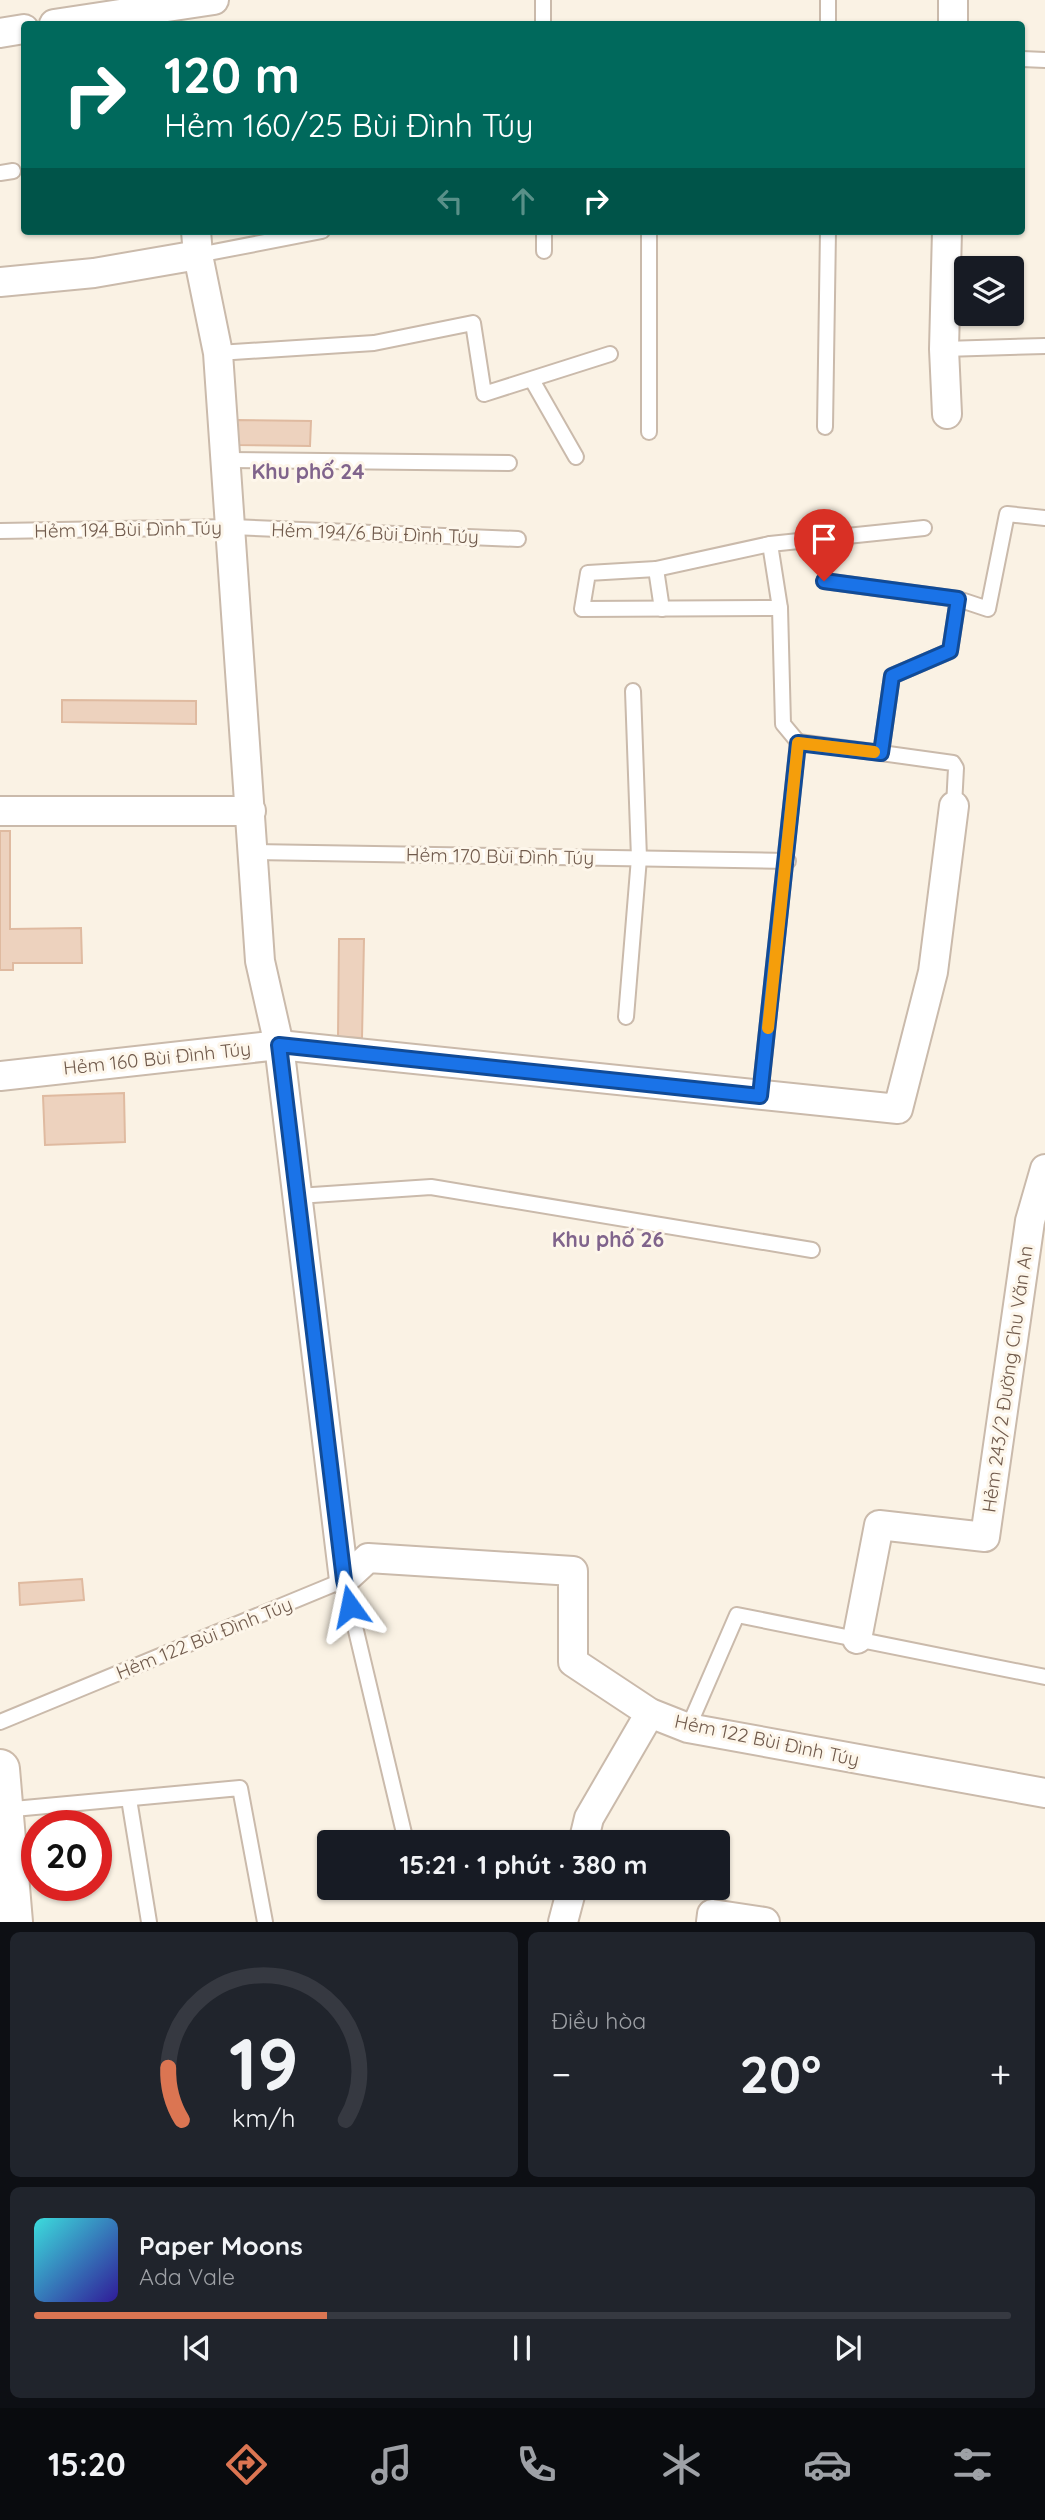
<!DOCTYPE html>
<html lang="vi">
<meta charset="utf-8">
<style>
:root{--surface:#171b24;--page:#20242c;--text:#f1f3f6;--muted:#9ea1a6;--line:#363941;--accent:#db7552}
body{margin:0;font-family:Quicksand,sans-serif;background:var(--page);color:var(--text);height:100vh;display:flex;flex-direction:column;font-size:26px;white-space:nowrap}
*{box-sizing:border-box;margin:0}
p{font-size:23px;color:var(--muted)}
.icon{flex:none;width:38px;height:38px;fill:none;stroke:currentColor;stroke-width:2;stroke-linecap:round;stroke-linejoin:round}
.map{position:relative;height:1922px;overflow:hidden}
.sheet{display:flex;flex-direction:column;gap:10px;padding:10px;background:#0d0f14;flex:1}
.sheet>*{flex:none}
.guide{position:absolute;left:21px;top:21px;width:1004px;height:214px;border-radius:7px;box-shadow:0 2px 5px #0004;background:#00695c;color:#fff;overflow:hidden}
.buttons{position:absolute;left:954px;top:256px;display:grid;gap:14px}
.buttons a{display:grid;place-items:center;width:70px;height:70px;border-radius:7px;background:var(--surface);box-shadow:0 2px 5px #0004;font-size:35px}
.speed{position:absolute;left:21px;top:1810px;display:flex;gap:14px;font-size:35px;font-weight:700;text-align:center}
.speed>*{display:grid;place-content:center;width:91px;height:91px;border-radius:50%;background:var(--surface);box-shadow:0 2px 5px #0004;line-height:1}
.speed .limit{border:10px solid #d22;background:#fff;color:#111}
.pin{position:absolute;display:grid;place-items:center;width:60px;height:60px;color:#fff;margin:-72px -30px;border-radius:50% 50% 50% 0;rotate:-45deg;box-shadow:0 0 7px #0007}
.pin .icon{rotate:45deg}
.me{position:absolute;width:77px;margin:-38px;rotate:348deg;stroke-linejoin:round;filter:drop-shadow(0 0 5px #0008)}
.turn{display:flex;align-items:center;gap:24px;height:147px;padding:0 28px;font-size:32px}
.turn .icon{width:91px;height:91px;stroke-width:2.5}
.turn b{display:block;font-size:49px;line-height:60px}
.lanes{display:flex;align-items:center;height:66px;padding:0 28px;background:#0003;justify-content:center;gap:35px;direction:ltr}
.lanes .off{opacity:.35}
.big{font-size:52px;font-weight:800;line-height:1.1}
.sheet .card{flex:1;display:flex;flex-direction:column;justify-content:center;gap:10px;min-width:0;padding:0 24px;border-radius:10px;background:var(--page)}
.sheet .dial{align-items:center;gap:0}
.dial svg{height:182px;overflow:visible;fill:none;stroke:var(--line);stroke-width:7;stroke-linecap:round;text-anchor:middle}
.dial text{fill:var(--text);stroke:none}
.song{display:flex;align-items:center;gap:21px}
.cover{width:84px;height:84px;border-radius:10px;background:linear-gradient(135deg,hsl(180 70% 55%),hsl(250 70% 35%))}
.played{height:7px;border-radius:4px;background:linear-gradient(90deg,var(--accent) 30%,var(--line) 30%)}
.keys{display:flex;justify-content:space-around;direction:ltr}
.heat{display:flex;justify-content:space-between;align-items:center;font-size:38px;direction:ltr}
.sheet .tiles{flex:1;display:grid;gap:10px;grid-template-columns:1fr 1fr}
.card:last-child{grid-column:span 2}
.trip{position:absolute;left:317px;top:1830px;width:413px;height:70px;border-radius:7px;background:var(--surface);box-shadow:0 2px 5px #0004;font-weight:800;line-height:70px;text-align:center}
.dock{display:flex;height:112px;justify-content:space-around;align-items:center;background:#090b0e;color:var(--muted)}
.dock .icon{width:49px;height:49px}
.dock .selected{color:var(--accent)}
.dock b{font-size:32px;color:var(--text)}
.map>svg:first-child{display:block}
.building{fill:#edd2be;stroke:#dfbaa0;stroke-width:2}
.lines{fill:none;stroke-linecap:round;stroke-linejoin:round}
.lane-casing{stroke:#cabaab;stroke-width:18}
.street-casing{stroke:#cabaab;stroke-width:32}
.secondary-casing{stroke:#cdbbaa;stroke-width:42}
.lane{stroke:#fff;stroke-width:14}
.street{stroke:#fff;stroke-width:28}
.secondary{stroke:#fff;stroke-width:38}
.route-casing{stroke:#114b97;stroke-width:18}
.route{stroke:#1a73e8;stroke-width:12}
.slow{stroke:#f59e0b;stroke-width:12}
.labels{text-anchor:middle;stroke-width:6;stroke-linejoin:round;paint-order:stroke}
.street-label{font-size:19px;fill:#705a4c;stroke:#fdf6ea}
.neighbourhood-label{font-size:21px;font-weight:bold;fill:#80648c;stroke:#fdf6ea}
</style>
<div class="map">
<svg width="1045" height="1922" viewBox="0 0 1045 1922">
<rect width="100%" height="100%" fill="#faf2e4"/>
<!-- building -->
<g class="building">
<polygon points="237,420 311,421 310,446 236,445"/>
<polygon points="62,700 196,701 196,724 62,722"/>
<polygon points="0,831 10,831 10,929 81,928 82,963 13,963 13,970 0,970"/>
<polygon points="339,939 364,939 362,1038 338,1037"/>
<polygon points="124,1093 125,1142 45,1145 43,1096"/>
<polygon points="82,1579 84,1600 20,1605 19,1583"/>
</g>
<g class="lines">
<defs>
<g id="lane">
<polyline points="543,0 543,24"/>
<polyline points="828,0 828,24"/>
<polyline points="1022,59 1045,60"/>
<polyline points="0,173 13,171"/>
<polyline points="544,231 544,251"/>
<polyline points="198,255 322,231"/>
<polyline points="944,349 1045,346"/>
<polyline points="218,353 374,343 473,323 484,394 610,354"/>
<polyline points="532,380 576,457"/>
<polyline points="825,427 828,231"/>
<polyline points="649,432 649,231"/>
<polyline points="227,460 509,463"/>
<polyline points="0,531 232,527 518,539"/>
<polyline points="770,544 656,569 588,573 582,609 780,608"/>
<polyline points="656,569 662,609"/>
<polyline points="824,581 958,599"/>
<polyline points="798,742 881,753 892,676 950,651 958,599 988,609 1007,514 1045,518"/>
<polyline points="798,742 783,724 780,608 770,544 924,528"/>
<polyline points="881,753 953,763 956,768 954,806"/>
<polyline points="253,852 788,861"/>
<polyline points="626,1017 639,858 633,691"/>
<polyline points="760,1096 798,742"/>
<polyline points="298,1196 431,1187 812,1250"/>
<polyline points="0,1722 344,1580 404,1833"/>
<polyline points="688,1728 737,1615 1045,1677"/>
<polyline points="129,1799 149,1922"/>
<polyline points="3,1810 240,1788 265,1922"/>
</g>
<g id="street">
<polyline points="54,24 214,0"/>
<polyline points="953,24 953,0"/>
<polyline points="0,33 24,29"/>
<polyline points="196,231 198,255 218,353 260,961 279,1045 344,1580"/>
<polyline points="0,282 94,273 198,255"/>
<polyline points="947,414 944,349 947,231"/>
<polyline points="0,811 251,811"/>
<polyline points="0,1076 279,1045 898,1109 933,972 954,806"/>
<polyline points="344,1580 368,1558 573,1571 573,1662 650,1713 688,1728 1045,1793"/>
<polyline points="857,1639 879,1525 985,1537 1030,1221 1045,1169"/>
<polyline points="583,1843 589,1818 650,1713"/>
<polyline points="563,1922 572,1888"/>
<polyline points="711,1922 712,1914 765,1922"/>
</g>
<polyline id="secondary" points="0,1769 13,1922"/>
</defs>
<!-- lane casing -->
<use href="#lane" class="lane-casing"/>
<!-- street casing -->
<use href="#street" class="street-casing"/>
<!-- secondary casing -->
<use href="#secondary" class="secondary-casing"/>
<!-- lane -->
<use href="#lane" class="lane"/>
<!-- street -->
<use href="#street" class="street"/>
<!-- secondary -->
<use href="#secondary" class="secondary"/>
</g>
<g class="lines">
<defs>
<polyline id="route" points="350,1606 344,1580 279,1045 760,1096 798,743 881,753 892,676 950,651 958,599 824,581"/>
</defs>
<!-- route casing -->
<use href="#route" class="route-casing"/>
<!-- route -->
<use href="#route" class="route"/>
<!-- slow -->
<polyline class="slow" points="768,1028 798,743 874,752"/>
</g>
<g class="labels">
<!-- street labels -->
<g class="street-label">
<text transform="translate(128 529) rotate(-1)" y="7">Hẻm 194 Bùi Đình Túy</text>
<text transform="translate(375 533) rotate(2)" y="7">Hẻm 194/6 Bùi Đình Túy</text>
<text transform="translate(500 856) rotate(1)" y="7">Hẻm 170 Bùi Đình Túy</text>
<text transform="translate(157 1058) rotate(-6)" y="7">Hẻm 160 Bùi Đình Túy</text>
<text transform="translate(1007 1379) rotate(-82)" y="7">Hẻm 243/2 Đường Chu Văn An</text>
<text transform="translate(204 1638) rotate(-22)" y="7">Hẻm 122 Bùi Đình Túy</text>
<text transform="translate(767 1740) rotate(12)" y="7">Hẻm 122 Bùi Đình Túy</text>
</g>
<!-- neighbourhood labels -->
<g class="neighbourhood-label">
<text x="308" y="479">Khu phố 24</text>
<text x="608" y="1247">Khu phố 26</text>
</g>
</g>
</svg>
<div class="buttons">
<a><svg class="icon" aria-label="layers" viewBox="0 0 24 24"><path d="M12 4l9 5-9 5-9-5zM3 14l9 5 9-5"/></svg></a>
</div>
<div class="speed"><div class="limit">20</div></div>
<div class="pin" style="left:824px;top:581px;background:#d93025"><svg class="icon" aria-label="arrive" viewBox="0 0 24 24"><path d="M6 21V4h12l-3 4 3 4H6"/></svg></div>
<svg class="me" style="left:350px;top:1606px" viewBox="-20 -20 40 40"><path d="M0-17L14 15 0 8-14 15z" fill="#1a73e8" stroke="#fff" stroke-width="4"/></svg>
<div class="trip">15:21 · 1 phút · 380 m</div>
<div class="guide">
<div class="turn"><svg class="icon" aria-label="right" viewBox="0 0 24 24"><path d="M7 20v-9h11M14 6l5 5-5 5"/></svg><div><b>120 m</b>Hẻm 160/25 Bùi Đình Túy</div></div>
<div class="lanes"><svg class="icon off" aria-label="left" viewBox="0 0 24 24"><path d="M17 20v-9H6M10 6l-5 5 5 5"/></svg><svg class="icon off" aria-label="ahead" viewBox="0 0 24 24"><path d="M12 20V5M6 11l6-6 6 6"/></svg><svg class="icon" aria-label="right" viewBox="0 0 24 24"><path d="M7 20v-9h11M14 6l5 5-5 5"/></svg></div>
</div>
</div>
<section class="sheet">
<div class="tiles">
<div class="card dial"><svg viewBox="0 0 100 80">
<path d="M14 69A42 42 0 1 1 86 69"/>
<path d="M14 69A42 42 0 0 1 8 46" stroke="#db7552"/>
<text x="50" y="56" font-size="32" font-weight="700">19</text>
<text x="50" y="72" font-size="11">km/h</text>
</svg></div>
<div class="card"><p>Điều hòa</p>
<div class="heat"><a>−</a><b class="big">20°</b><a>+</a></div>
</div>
<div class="card">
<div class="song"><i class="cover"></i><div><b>Paper Moons</b><p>Ada Vale</p></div></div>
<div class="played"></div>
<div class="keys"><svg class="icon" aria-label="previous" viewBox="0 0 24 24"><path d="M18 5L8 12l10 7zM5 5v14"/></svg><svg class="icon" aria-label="pause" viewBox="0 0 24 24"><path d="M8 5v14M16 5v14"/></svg><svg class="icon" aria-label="next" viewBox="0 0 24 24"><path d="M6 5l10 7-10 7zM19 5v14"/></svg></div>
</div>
</div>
</section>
<nav class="dock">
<b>15:20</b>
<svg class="icon selected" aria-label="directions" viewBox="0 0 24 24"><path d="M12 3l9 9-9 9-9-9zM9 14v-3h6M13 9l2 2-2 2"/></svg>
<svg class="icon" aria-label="music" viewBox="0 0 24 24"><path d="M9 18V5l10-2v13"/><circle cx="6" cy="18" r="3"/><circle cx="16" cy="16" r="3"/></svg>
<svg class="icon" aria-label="phone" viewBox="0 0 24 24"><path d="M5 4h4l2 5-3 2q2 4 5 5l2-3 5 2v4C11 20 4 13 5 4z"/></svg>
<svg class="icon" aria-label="climate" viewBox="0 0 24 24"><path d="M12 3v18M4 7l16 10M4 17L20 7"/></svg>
<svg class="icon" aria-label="car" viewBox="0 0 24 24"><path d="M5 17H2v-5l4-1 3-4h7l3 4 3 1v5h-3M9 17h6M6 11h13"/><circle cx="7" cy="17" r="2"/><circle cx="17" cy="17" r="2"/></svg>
<svg class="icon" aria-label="filters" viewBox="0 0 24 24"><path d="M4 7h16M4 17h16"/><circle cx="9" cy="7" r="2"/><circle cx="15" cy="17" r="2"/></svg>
</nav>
